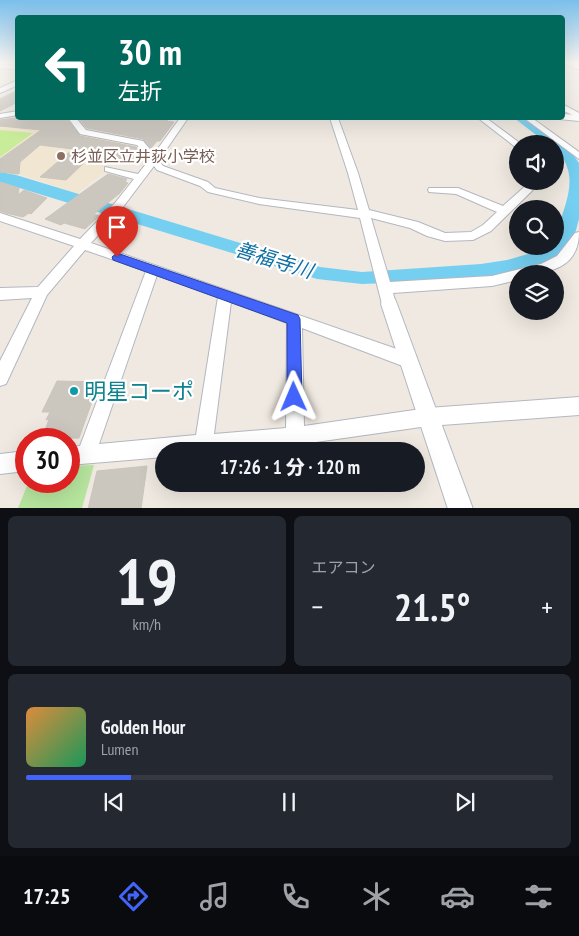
<!DOCTYPE html>
<html lang="ja">
<meta charset="utf-8">
<style>
:root{--surface:#171b24;--page:#242831;--text:#f1f3f6;--muted:#9ea1a6;--line:#363941;--accent:#4264fb}
body{margin:0;font-family:"PT Sans Narrow","Noto Sans JP",sans-serif;background:var(--page);color:var(--text);height:100vh;display:flex;flex-direction:column;font-size:19px;white-space:nowrap}
*{box-sizing:border-box;margin:0}
p{font-size:16px;color:var(--muted)}
.icon{flex:none;width:28px;height:28px;fill:none;stroke:currentColor;stroke-width:2;stroke-linecap:round;stroke-linejoin:round}
.map{position:relative;height:508px;overflow:hidden}
.drawer{display:flex;flex-direction:column;gap:8px;padding:8px;background:#0d0f14;flex:1}
.drawer>*{flex:none}
.top-card{position:absolute;left:15px;top:15px;width:550px;height:105px;border-radius:5px;box-shadow:0 5px 20px #0002;background:#00695c;color:#fff;overflow:hidden}
.fabs{position:absolute;left:509px;top:135px;display:grid;gap:10px}
.fabs a{display:grid;place-items:center;width:55px;height:55px;border-radius:50%;background:var(--surface);box-shadow:0 5px 20px #0002;font-size:25px}
.speed{position:absolute;left:15px;top:428px;display:flex;gap:10px;font-size:25px;font-weight:700;text-align:center}
.speed>*{display:grid;place-content:center;width:65px;height:65px;border-radius:50%;background:var(--surface);box-shadow:0 5px 20px #0002;line-height:1}
.speed .limit{border:8px solid #d22;background:#fff;color:#111}
.pin{position:absolute;display:grid;place-items:center;width:42px;height:42px;color:#fff;margin:-51px -21px;border-radius:50% 50% 50% 0;rotate:-45deg;box-shadow:0 0 5px #0007}
.pin .icon{rotate:45deg}
.me{position:absolute;width:55px;margin:-28px;rotate:359deg;stroke-linejoin:round;filter:drop-shadow(0 0 4px #0008)}
.turn{display:flex;align-items:center;gap:18px;height:105px;padding:0 20px;font-size:22px}
.turn .icon{width:65px;height:65px;stroke-width:2.5}
.turn b{display:block;font-size:35px;line-height:42px}
.big{font-size:38px;font-weight:800;line-height:1.1}
.drawer .widget{flex:1;display:flex;flex-direction:column;justify-content:center;gap:8px;min-width:0;padding:0 18px;border-radius:8px;background:var(--page)}
.drawer .dial{align-items:center;gap:0}
.dial b{font-size:65px;line-height:1}
.song{display:flex;align-items:center;gap:15px}
.cover{width:60px;height:60px;border-radius:8px;background:linear-gradient(135deg,hsl(30 70% 55%),hsl(150 70% 35%))}
.played{height:5px;border-radius:2px;background:linear-gradient(90deg,var(--accent) 20%,var(--line) 20%)}
.keys{display:flex;justify-content:space-around;direction:ltr}
.heat{display:flex;justify-content:space-between;align-items:center;font-size:28px;direction:ltr}
.drawer .tiles{flex:1;display:grid;gap:8px;grid-template-columns:1fr 1fr}
.widget:last-child{grid-column:span 2}
.trip{position:absolute;left:155px;top:442px;width:270px;height:50px;border-radius:25px;background:var(--surface);box-shadow:0 5px 20px #0002;font-weight:800;line-height:50px;text-align:center}
.tab-bar{display:flex;height:80px;justify-content:space-around;align-items:center;background:#090b0e;color:var(--muted)}
.tab-bar .icon{width:35px;height:35px}
.tab-bar .selected{color:var(--accent)}
.tab-bar b{font-size:22px;color:var(--text)}
.map>svg:first-child{display:block}
.education{fill:#f0e6d1}
.green{fill:#b6e59e}
.pitch{fill:#c9ec9a}
.water{fill:#75cff0}
.building{fill:#cbc7bf;stroke:#cbc5ba}
.lines{fill:none;stroke-linecap:round;stroke-linejoin:round}
.minor-casing{stroke:#b4b7c1;stroke-width:2}
.tertiary-casing{stroke:#b4b7c1;stroke-width:2}
.minor{fill:#fff;fill-rule:evenodd}
.tertiary{fill:#fff;fill-rule:evenodd}
.route{fill:#4264fb;stroke:#2b41a3}
.education-dot{fill:#8d6e63;stroke:#fff;stroke-width:2}
.culture-dot{fill:#0f9aa8;stroke:#fff;stroke-width:2}
.labels{text-anchor:middle;stroke-width:4.5;stroke-linejoin:round;paint-order:stroke}
.far-education-label{font-size:16px;fill:#785e54;stroke:#fff;text-anchor:start}
.water-label{font-size:20px;font-style:italic;fill:#0d6fa3;stroke:#fff}
.near-culture-label{font-size:22px;fill:#0d838f;stroke:#fff;text-anchor:start}
</style>
<div class="map">
<svg width="579" height="509" viewBox="0 0 579 509">
<rect width="100%" height="100%" fill="#efe9e1"/>
<!-- education -->
<polygon class="education" points="17,115 18,118 68,118 79,134 135,144 108,169 77,193 19,174 0,185 0,118"/>
<!-- green -->
<polygon class="green" points="94,465 82,508 18,508 29,481 69,481 69,466"/>
<!-- pitch -->
<polygon class="pitch" points="0,130 33,133 0,157"/>
<!-- water -->
<path class="water" d="M514 118 528 119 572 153 579 163V219L575 234 562 253 546 265 494 279 362 284 317 279 0 182V172L16 175 320 267 362 272 481 264 507 260 528 254 537 246H555V229L559 225C568 197 579 172 555 149V144H548Z"/>
<!-- building -->
<g class="building">
<polygon points="18,90 18,102 0,111 0,99"/>
<polygon points="14,118 66,118 80,136 136,147 143,156 137,162 90,157 66,180 40,177 73,149 40,145 20,162 19,174 0,172 0,159 41,130 0,126 0,120"/>
<polygon points="78,118 171,118 166,121 174,122 160,141 157,141 151,148 143,139 87,128"/>
<polygon points="108,174 127,179 125,182 128,183 120,193 94,214 99,216 85,229 64,223 61,225 45,219"/>
<polygon points="0,182 19,188 18,195 24,190 47,198 31,214 29,213 23,217 6,213 0,211"/>
<polygon points="57,381 99,382 79,438 42,439 49,419 46,420 50,412 42,412"/>
<polygon points="147,466 141,509 88,509 97,471"/>
</g>
<g class="lines">
<defs>
<g id="minor">
<polygon points="564,62 571,62 579,66 579,70"/>
<polygon points="18,80 18,85 0,93 0,88"/>
<polygon points="562,104 579,113 579,118 562,110"/>
<polygon points="18,111 18,115 0,118 0,114"/>
<path d="M68 118H76L86 130 143 141 154 154 180 118H188L159 160 163 166 208 182 215 188 259 198 358 210 348 173 330 118H338L358 173 369 210 418 222 445 233 471 232 483 225 497 212 456 194 429 192 428 190 429 188H458L503 206 531 181H542L491 231 473 240 445 241 427 236 410 228 371 218 390 282 492 276 541 264 557 256 575 233 579 232C579 269 548 274 518 274V280L492 286 393 293 396 304 394 308 389 310 384 308 382 304 360 218 259 204 208 192 200 186 157 170 154 166 123 207 91 243 414 355 416 360 414 365 408 368 302 328 304 426 428 408 579 397V415L428 426 295 445 228 451H164V457L69 465V447L80 446 146 271 85 250 47 295 6 384 0 386V361L32 298 0 300V288L38 287 74 246 0 221V213L80 239 115 203 134 179 105 171V167L138 174 149 160 137 145 80 134ZM157 275 218 297 196 435 99 444ZM231 302 287 323 286 428 214 434Z"/>
<polygon points="478,118 486,118 521,144 518,144 518,149"/>
<polygon points="524,118 532,118 579,152 579,159"/>
<polygon points="26,451 26,471 0,474 0,454"/>
</g>
<g id="tertiary">
<polygon points="562,62 579,62 579,66 562,65"/>
<polygon points="0,64 18,66 18,70 0,68"/>
<polygon points="562,114 579,115 579,121 559,119 558,118 562,118"/>
<polygon points="389,297 395,299 397,304 473,509 448,509 381,304 383,299"/>
</g>
</defs>
<!-- minor casing -->
<use href="#minor" class="minor-casing"/>
<!-- tertiary casing -->
<use href="#tertiary" class="tertiary-casing"/>
<!-- minor -->
<use href="#minor" class="minor"/>
<!-- tertiary -->
<use href="#tertiary" class="tertiary"/>
</g>
<!-- sky -->
<linearGradient id="sky" x2="0" y2="1"><stop stop-color="#7abfeb"/><stop offset="0.47" stop-color="#f8f5f2"/><stop offset="1" stop-color="#f8f5f2" stop-opacity="0"/></linearGradient>
<rect width="579" height="133" fill="url(#sky)"/>
<!-- route -->
<polygon class="route" points="117,253 298,315 300,319 302,397 300,403 294,405 289,403 287,397 287,323 113,260 112,257"/>
<!-- markers -->
<circle class="education-dot" cx="61" cy="156" r="5"/>
<circle class="culture-dot" cx="74" cy="391" r="5"/>
<g class="labels">
<!-- far-education labels -->
<g class="far-education-label">
<text x="71" y="162">杉並区立井荻小学校</text>
</g>
<!-- water labels -->
<g class="water-label">
<text transform="translate(274 260) rotate(17)" y="7">善福寺川</text>
</g>
<!-- near-culture labels -->
<g class="near-culture-label">
<text x="84" y="399">明星コーポ</text>
</g>
</g>
</svg>
<div class="fabs">
<a><svg class="icon" aria-label="sound" viewBox="0 0 24 24"><path d="M4 9h4l5-4v14l-5-4H4zM17 9q2 3 0 6"/></svg></a>
<a><svg class="icon" aria-label="search" viewBox="0 0 24 24"><circle cx="10" cy="10" r="6"/><path d="M15 15l6 6"/></svg></a>
<a><svg class="icon" aria-label="layers" viewBox="0 0 24 24"><path d="M12 4l9 5-9 5-9-5zM3 14l9 5 9-5"/></svg></a>
</div>
<div class="speed"><div class="limit">30</div></div>
<div class="pin" style="left:117px;top:257px;background:#d93025"><svg class="icon" aria-label="arrive" viewBox="0 0 24 24"><path d="M6 21V4h12l-3 4 3 4H6"/></svg></div>
<svg class="me" style="left:294px;top:397px" viewBox="-20 -20 40 40"><path d="M0-17L14 15 0 8-14 15z" fill="#4264fb" stroke="#fff" stroke-width="4"/></svg>
<div class="trip">17:26 · 1 分 · 120 m</div>
<div class="top-card">
<div class="turn"><svg class="icon" aria-label="left" viewBox="0 0 24 24"><path d="M17 20v-9H6M10 6l-5 5 5 5"/></svg><div><b>30 m</b>左折</div></div>
</div>
</div>
<section class="drawer">
<div class="tiles">
<div class="widget dial"><b>19</b><p>km/h</p></div>
<div class="widget"><p>エアコン</p>
<div class="heat"><a>−</a><b class="big">21.5°</b><a>+</a></div>
</div>
<div class="widget">
<div class="song"><i class="cover"></i><div><b>Golden Hour</b><p>Lumen</p></div></div>
<div class="played"></div>
<div class="keys"><svg class="icon" aria-label="previous" viewBox="0 0 24 24"><path d="M18 5L8 12l10 7zM5 5v14"/></svg><svg class="icon" aria-label="pause" viewBox="0 0 24 24"><path d="M8 5v14M16 5v14"/></svg><svg class="icon" aria-label="next" viewBox="0 0 24 24"><path d="M6 5l10 7-10 7zM19 5v14"/></svg></div>
</div>
</div>
</section>
<nav class="tab-bar">
<b>17:25</b>
<svg class="icon selected" aria-label="directions" viewBox="0 0 24 24"><path d="M12 3l9 9-9 9-9-9zM9 14v-3h6M13 9l2 2-2 2"/></svg>
<svg class="icon" aria-label="music" viewBox="0 0 24 24"><path d="M9 18V5l10-2v13"/><circle cx="6" cy="18" r="3"/><circle cx="16" cy="16" r="3"/></svg>
<svg class="icon" aria-label="phone" viewBox="0 0 24 24"><path d="M5 4h4l2 5-3 2q2 4 5 5l2-3 5 2v4C11 20 4 13 5 4z"/></svg>
<svg class="icon" aria-label="climate" viewBox="0 0 24 24"><path d="M12 3v18M4 7l16 10M4 17L20 7"/></svg>
<svg class="icon" aria-label="car" viewBox="0 0 24 24"><path d="M5 17H2v-5l4-1 3-4h7l3 4 3 1v5h-3M9 17h6M6 11h13"/><circle cx="7" cy="17" r="2"/><circle cx="17" cy="17" r="2"/></svg>
<svg class="icon" aria-label="filters" viewBox="0 0 24 24"><path d="M4 7h16M4 17h16"/><circle cx="9" cy="7" r="2"/><circle cx="15" cy="17" r="2"/></svg>
</nav>
